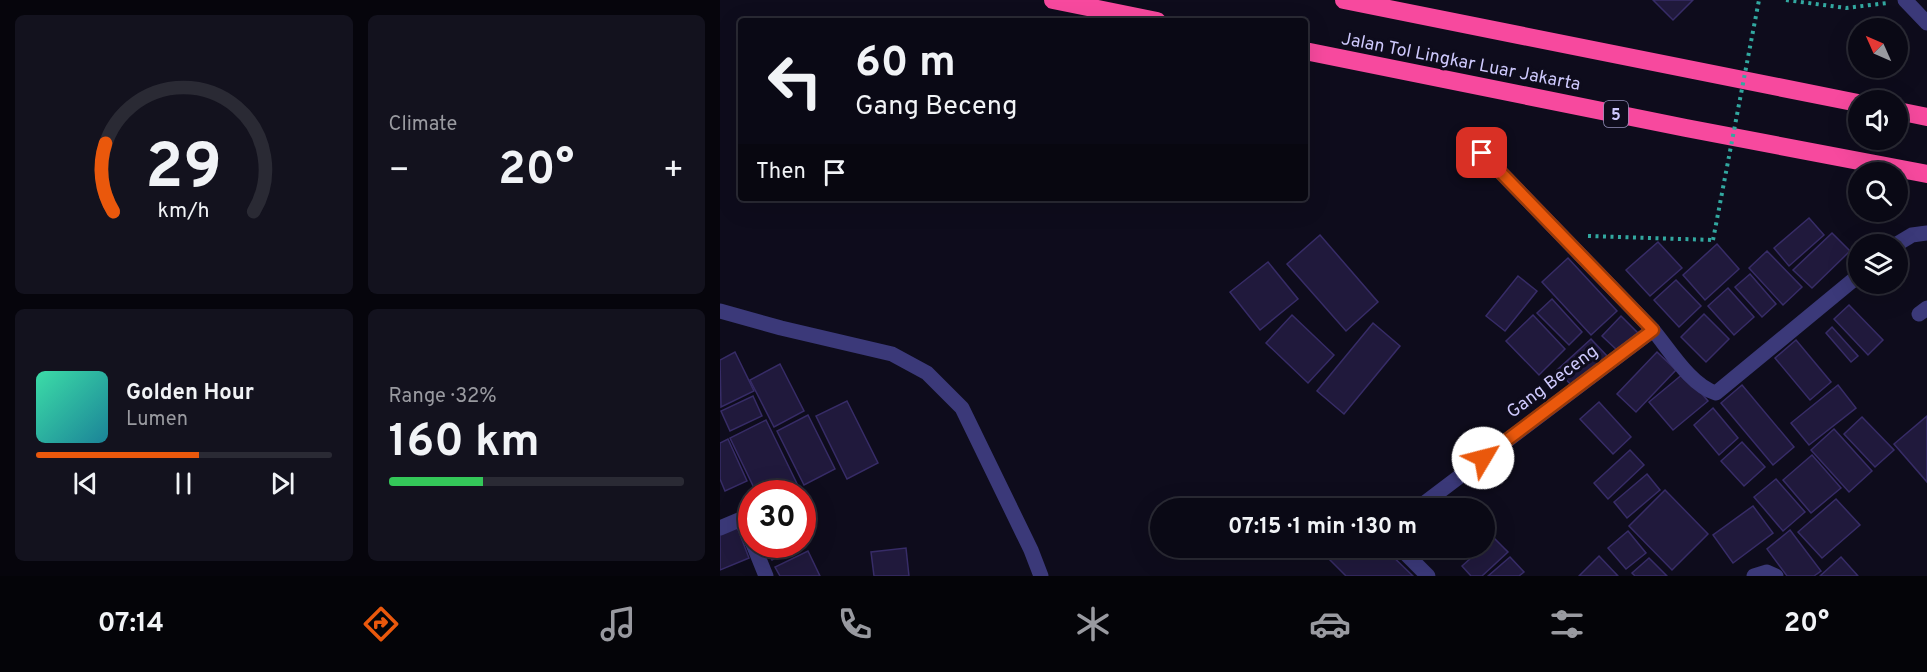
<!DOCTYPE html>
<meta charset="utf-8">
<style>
:root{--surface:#0a0915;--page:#13121e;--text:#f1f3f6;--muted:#999aa0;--line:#2a2a34;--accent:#ea580c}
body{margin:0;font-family:Overpass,sans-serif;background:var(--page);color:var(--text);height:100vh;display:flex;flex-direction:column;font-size:22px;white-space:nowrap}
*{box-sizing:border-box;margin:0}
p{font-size:20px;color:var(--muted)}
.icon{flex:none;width:33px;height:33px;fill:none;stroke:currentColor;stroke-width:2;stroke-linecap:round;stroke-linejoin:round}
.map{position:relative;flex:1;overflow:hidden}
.details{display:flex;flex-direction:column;gap:15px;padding:15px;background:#06050c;width:720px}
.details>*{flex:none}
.hud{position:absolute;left:18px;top:18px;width:570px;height:183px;border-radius:6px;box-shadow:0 6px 24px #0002,0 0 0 2px var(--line);background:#0a0915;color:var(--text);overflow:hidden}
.needle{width:39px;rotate:315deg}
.buttons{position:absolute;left:1128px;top:18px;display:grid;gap:12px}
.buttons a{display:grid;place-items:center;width:60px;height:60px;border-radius:50%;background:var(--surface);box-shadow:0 6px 24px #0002,0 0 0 2px var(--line);font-size:30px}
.speed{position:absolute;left:18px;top:480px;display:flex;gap:12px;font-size:30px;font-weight:700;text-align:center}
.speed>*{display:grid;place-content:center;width:78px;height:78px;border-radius:50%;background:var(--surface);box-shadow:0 6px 24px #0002,0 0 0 2px var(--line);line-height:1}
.speed .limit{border:9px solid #d22;background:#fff;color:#111}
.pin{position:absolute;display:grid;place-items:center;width:51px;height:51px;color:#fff;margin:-26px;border-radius:12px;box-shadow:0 3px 9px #0006}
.me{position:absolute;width:66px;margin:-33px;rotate:53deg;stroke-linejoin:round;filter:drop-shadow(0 0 4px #0008)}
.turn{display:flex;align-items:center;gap:21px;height:126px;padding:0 18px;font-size:27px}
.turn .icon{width:78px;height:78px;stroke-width:2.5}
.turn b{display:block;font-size:42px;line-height:51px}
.then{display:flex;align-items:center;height:57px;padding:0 18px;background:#0003;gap:12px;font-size:22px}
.big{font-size:45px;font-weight:700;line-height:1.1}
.details .card{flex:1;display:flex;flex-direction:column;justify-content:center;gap:9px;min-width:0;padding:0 21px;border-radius:9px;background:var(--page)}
.details .dial{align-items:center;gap:0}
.dial svg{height:156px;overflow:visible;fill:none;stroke:var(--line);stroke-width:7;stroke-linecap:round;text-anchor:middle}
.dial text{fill:var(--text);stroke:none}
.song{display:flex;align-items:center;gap:18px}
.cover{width:72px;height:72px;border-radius:9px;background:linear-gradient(135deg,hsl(160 70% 55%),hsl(190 70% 35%))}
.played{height:6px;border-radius:3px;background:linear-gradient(90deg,var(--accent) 55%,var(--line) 55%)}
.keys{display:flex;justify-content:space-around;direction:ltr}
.heat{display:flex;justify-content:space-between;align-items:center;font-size:33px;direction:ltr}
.charge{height:9px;border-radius:4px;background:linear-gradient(90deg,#34c759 32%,var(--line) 0)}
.details .tiles{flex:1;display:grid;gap:15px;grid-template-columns:repeat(2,1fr)}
.trip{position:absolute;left:430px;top:498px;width:345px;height:60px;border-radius:30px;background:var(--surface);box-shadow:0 6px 24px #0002,0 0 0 2px var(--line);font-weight:700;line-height:60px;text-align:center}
.dock{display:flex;height:96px;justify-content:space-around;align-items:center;background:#040408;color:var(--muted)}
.dock .icon{width:42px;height:42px}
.dock .active{color:var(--accent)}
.dock b{font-size:27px;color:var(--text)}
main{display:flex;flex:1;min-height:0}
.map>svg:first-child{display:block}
.building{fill:#20193c;stroke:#372c67;stroke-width:1.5}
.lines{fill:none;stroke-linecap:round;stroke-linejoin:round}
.path{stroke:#32a8a0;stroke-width:4;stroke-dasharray:3 4.5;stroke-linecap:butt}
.service{stroke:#3b3979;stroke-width:15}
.minor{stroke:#3b3979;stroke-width:15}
.tertiary{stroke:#3b3979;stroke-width:15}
.motorway{stroke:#f7499e;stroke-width:18}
.path-bridge{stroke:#32a8a0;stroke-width:4;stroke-dasharray:3 4.5;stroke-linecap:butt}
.route-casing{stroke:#983908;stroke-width:15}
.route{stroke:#ea580c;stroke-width:10}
.labels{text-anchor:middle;stroke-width:6;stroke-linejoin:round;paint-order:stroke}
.shield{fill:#0e0c1c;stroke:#9490ba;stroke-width:1.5}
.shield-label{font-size:16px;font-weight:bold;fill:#cec9fd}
.street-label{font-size:18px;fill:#cec9fd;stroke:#0e0c1c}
</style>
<main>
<section class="details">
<div class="tiles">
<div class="card dial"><svg viewBox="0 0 100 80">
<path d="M14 69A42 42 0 1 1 86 69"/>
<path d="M14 69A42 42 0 0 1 10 34" stroke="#ea580c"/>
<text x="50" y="56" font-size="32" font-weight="700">29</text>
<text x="50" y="72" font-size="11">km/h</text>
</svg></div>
<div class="card"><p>Climate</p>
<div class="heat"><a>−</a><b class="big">20°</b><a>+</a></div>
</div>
<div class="card">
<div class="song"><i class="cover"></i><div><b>Golden Hour</b><p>Lumen</p></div></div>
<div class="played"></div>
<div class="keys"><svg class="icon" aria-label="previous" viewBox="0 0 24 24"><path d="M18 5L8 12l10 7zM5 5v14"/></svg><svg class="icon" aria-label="pause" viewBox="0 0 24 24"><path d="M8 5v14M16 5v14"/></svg><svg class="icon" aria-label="next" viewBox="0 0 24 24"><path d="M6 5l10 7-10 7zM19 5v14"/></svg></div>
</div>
<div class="card"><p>Range · 32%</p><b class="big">160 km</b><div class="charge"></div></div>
</div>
</section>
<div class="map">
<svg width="1207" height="576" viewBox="0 0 1207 576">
<rect width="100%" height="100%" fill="#0e0c1c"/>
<!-- building -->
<g class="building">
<polygon points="933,0 973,0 953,20"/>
<polygon points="1089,218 1104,235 1069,266 1054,248"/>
<polygon points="1112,233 1130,251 1092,288 1073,270"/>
<polygon points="600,235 658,302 626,331 567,264"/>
<polygon points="938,242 962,268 930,296 906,270"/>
<polygon points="997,244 1019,269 985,300 963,275"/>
<polygon points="1047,251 1082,287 1063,305 1029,268"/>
<polygon points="848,258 897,311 871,335 822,282"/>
<polygon points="548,262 578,299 540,330 510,292"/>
<polygon points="1030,274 1056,304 1042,317 1015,287"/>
<polygon points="798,276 817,291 785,331 766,316"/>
<polygon points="956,280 981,306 959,327 934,300"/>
<polygon points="1008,288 1034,317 1014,335 988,306"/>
<polygon points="832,299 862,332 849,345 817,313"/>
<polygon points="1129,305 1163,340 1148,355 1114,319"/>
<polygon points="984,314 1009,339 986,362 961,337"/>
<polygon points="572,315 614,355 588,383 546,343"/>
<polygon points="813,315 845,349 819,375 786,341"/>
<polygon points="901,316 918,333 899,352 882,336"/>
<polygon points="653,323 680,346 624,414 597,391"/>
<polygon points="1112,327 1138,356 1131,362 1106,333"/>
<polygon points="871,339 888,357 854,388 837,370"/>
<polygon points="1076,340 1111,382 1090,400 1055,358"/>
<polygon points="15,352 34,391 1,407 0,360"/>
<polygon points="937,352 956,370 916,412 897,394"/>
<polygon points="60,364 84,411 54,427 30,380"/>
<polygon points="964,373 988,401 953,430 929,402"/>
<polygon points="1022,385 1074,447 1053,465 1001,403"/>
<polygon points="1118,385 1136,408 1089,445 1071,423"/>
<polygon points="33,396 42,416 10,431 1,411"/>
<polygon points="127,401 158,463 127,479 96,416"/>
<polygon points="879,402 911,437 893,454 860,419"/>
<polygon points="993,408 1018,438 999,455 974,425"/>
<polygon points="88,415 115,469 84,485 57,431"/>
<polygon points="1207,416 1207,482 1174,444"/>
<polygon points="1142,417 1174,450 1155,467 1124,434"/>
<polygon points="46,420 82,494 37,494 10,438"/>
<polygon points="1114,429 1152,471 1129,492 1091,450"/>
<polygon points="8,439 27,481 5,491 0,479 0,443"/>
<polygon points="1022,442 1045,467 1024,486 1001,461"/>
<polygon points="910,450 924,465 888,499 874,483"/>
<polygon points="1092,455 1121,488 1091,513 1063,480"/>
<polygon points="927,474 940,490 907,518 894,502"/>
<polygon points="1056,479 1085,512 1063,531 1034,497"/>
<polygon points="945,490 988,534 952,570 909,526"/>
<polygon points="1116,499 1140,525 1102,558 1078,532"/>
<polygon points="1033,506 1053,533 1013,563 993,535"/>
<polygon points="16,524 29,558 0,570 0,530"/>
<polygon points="1070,530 1101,571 1094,576 1067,576 1047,549"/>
<polygon points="908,531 926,553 906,569 888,548"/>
<polygon points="773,537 788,552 762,576 751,576 742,566 762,548 765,548 765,545"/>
<polygon points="43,544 77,544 78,546 52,560"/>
<polygon points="186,548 189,576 154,576 151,552"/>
<polygon points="598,548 664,548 693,576 626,576"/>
<polygon points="88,551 100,576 60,576 55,567"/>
<polygon points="879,556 898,576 859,576"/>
<polygon points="790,557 804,572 799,576 768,576"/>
<polygon points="1121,557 1138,576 1100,576"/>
<polygon points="929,558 947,576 915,576 912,573"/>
</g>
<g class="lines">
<!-- path -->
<g class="path">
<polyline points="1066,0 1126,8 1167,3"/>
<polyline points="868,236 993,240"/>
</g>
<!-- service -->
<polyline class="service" points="0,311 61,328 172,354 207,373 242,408 311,550 321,576"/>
<!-- minor -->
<g class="minor">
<polyline points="762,153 933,330"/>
<polyline points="1177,244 1192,235 1207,233"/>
<polyline points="1199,314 1207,308"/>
<path d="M698 508 933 330C949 349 971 386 996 393L1138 276"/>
<polyline points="0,528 19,520 23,524 32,542"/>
<polyline points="33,544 46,576"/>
<polyline points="680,548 708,576"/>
<polyline points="1034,576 1047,572 1056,576"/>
</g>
<!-- tertiary -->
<polyline class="tertiary" points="1185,0 1207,23"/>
<!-- motorway -->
<g class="motorway">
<polyline points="333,0 437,21"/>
<polyline points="624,0 1138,103"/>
<polyline points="585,51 966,128 1207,174"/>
<polyline points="1178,111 1207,117"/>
</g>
<!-- path-bridge -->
<polyline class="path-bridge" points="993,240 1039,0"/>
</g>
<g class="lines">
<defs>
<polyline id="route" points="762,153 933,330 763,458"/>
</defs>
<!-- route casing -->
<use href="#route" class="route-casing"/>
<!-- route -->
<use href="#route" class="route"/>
</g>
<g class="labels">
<!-- shield labels -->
<rect class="shield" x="884" y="101" width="24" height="26" rx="4.5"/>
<g class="shield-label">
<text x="896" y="120">5</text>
</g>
<!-- street labels -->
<g class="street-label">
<text transform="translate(741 61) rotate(11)" y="6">Jalan Tol Lingkar Luar Jakarta</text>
<text transform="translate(832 381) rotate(-37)" y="6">Gang Beceng</text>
</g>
</g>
</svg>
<div class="buttons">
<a><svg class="needle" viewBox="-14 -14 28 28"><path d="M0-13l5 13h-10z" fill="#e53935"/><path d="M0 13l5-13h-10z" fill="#999aa0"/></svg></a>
<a><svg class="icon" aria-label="sound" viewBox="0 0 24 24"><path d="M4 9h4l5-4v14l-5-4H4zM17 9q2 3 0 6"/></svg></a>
<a><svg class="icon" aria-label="search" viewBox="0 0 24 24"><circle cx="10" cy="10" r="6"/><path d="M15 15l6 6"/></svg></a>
<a><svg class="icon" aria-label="layers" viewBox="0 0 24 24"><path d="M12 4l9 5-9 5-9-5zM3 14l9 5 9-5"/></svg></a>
</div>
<div class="speed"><div class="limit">30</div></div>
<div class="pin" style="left:762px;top:153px;background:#d93025"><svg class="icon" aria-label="arrive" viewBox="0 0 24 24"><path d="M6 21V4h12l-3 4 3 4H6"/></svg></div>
<svg class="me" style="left:763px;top:458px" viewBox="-20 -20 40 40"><circle r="19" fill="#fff"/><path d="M0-13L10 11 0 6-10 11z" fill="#ea580c"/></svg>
<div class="trip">07:15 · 1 min · 130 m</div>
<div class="hud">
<div class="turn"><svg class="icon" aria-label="left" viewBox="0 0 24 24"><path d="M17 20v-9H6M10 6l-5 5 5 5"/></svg><div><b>60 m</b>Gang Beceng</div></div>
<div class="then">Then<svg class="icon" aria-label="arrive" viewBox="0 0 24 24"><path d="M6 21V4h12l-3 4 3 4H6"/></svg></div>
</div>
</div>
</main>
<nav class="dock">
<b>07:14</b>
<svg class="icon active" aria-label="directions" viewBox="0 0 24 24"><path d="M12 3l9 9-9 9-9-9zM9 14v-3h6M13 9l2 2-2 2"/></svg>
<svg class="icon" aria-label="music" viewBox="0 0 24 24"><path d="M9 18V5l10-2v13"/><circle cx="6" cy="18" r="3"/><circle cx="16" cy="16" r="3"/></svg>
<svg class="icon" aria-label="phone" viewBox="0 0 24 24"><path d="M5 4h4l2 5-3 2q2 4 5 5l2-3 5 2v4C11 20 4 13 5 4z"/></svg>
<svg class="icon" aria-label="climate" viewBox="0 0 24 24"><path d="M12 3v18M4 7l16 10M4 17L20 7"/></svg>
<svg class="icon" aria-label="car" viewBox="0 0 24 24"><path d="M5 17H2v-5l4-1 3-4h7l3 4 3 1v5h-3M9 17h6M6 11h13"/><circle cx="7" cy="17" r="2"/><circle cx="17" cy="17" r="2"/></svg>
<svg class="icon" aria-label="filters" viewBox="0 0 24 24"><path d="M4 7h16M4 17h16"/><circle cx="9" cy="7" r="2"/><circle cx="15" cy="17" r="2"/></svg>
<b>20°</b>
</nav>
